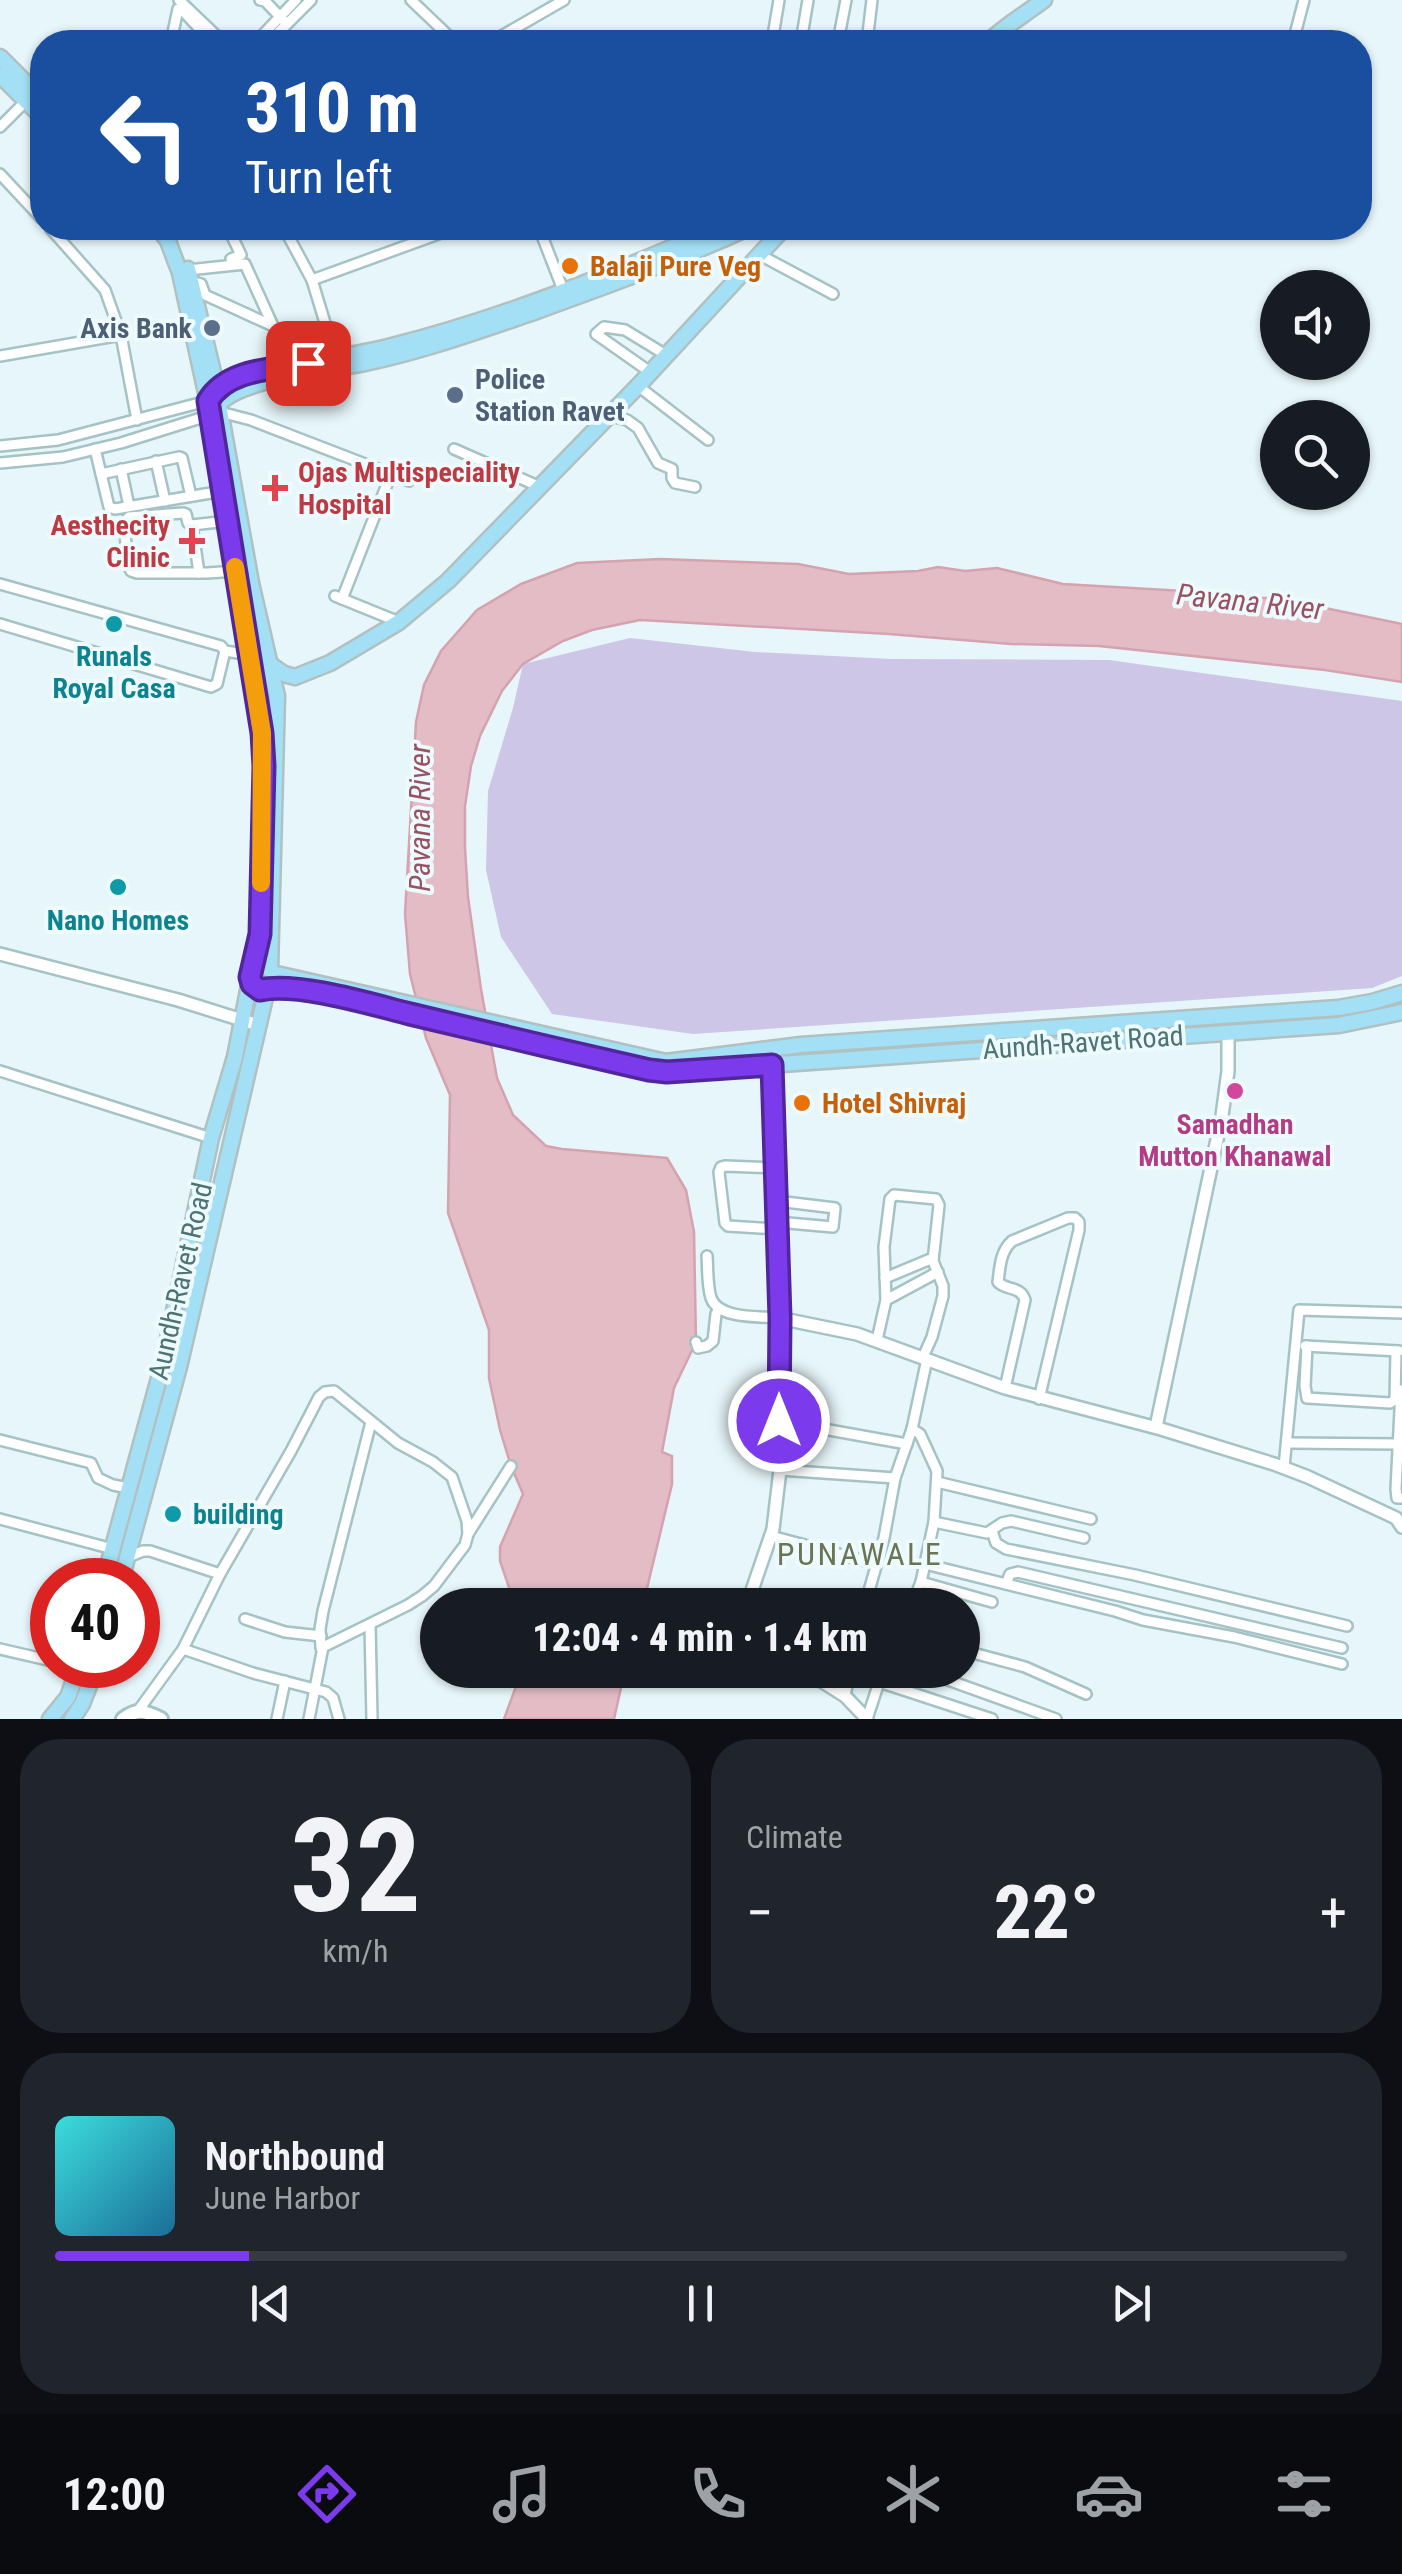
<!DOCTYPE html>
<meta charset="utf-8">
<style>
:root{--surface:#171b24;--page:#20242c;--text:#f1f3f6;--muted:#9ea1a6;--line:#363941;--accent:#7c3aed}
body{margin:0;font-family:"Roboto Condensed",sans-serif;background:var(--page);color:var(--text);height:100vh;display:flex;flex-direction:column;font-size:38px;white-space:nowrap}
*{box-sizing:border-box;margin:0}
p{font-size:32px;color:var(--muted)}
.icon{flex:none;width:55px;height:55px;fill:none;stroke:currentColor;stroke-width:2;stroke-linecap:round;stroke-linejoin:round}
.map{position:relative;height:1719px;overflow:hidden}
.details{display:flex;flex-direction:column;gap:20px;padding:20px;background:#0d0f14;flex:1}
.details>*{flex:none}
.hud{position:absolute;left:30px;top:30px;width:1342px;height:210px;border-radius:40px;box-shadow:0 2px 8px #0004;background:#1a4fa0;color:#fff;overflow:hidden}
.tools{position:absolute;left:1260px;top:270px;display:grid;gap:20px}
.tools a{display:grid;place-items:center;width:110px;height:110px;border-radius:50%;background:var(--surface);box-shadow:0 2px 8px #0004;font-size:50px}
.speed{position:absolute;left:30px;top:1558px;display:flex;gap:20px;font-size:50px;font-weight:700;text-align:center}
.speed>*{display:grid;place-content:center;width:130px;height:130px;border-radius:50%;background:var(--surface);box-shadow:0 2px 8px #0004;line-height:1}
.speed .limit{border:15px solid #d22;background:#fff;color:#111}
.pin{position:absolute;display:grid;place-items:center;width:85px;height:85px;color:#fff;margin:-42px;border-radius:20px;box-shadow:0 5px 15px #0006}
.me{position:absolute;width:110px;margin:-55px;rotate:0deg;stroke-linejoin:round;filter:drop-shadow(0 0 8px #0008)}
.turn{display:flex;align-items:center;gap:35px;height:210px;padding:0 50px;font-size:45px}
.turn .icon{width:130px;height:130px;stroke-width:2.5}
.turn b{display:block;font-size:70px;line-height:85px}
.big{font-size:75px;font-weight:800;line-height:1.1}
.details .tile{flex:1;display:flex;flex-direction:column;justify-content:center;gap:15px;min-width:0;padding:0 35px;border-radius:40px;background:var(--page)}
.details .dial{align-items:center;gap:0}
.dial b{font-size:130px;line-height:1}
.song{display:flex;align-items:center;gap:30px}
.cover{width:120px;height:120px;border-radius:15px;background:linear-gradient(135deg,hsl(180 70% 55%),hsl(200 70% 35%))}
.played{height:10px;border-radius:5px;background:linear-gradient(90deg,var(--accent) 15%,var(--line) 15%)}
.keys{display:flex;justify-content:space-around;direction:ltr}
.heat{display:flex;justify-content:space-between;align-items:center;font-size:55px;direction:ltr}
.details .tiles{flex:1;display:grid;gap:20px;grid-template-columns:1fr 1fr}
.tile:last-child{grid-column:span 2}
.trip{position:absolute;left:420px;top:1588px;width:560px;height:100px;border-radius:50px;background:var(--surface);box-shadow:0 2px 8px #0004;font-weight:800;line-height:100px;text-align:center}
.menu{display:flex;height:160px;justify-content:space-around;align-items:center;background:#090b0e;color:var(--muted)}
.menu .icon{width:70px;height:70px}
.menu .current{color:var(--accent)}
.menu b{font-size:45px;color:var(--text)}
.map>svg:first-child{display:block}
.green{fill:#cdc6e7}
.water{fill:#e3bcc5;stroke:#d4a3ae;stroke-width:2.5}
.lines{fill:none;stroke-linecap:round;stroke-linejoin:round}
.minor-casing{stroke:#a5c3c4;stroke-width:14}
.tertiary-casing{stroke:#a5c3c4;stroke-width:16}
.secondary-casing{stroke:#a4c5c7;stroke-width:18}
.primary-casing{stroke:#b1c1c1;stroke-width:19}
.minor{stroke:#fff;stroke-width:9}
.tertiary{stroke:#fff;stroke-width:11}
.secondary{stroke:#fff;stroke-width:12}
.primary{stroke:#a4e0f5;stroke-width:14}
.route-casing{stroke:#51269a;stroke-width:25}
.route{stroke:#7c3aed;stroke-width:18}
.slow{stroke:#f59e0b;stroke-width:18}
.food-dot{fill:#e8710a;stroke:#edfafe;stroke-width:4}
.service-dot{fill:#5c6f8a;stroke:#edfafe;stroke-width:4}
.health-dot{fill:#e0444e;stroke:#edfafe;stroke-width:4}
.culture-dot{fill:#0f9aa8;stroke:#edfafe;stroke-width:4}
.hotel-dot{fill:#d1479c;stroke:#edfafe;stroke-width:4}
.labels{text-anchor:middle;stroke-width:8;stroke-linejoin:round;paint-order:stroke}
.food-label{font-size:28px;font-weight:bold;fill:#c56008;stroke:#edfafe;text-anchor:start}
.service-label{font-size:28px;font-weight:bold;fill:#4e5e75;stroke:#edfafe;text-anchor:end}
.health-label{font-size:28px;font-weight:bold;fill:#be3a42;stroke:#edfafe;text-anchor:start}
.culture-label{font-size:28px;font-weight:bold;fill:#0d838f;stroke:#edfafe}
.street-label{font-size:28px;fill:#4d7372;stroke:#edfafe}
.hotel-label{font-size:28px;font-weight:bold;fill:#b23c85;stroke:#edfafe}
.water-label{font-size:30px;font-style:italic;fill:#995260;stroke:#edfafe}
.quarter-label{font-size:32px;letter-spacing:2.5px;fill:#6b7453;stroke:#edfafe}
</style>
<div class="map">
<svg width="1402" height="1719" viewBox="0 0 1402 1719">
<rect width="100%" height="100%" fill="#e7f6fb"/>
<!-- green -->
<polygon class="green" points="630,638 755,652 891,659 1109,660 1402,701 1402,976 1372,988 693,1034 552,1014 501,937 486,870 488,791 513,708 523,664"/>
<!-- water -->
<g class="water">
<polygon points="660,559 798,564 849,574 918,571 938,567 965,571 997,568 1063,584 1201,592 1251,598 1277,598 1402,624 1402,682 1325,670 1099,646 1011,644 889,634 640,620 592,630 563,641 523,664 502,691 480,736 471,766 465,806 465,848 468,897 481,989 497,1078 513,1115 546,1146 562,1149 667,1158 686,1190 694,1232 696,1342 674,1388 662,1452 672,1456 672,1484 643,1605 515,1605 500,1561 500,1547 523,1494 511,1466 500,1430 489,1378 489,1330 448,1213 450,1095 426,1038 410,974 405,914 416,722 424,685 441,651 477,610 521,584 577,563"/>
<polygon points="522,1670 625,1670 614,1719 504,1719"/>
</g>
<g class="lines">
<defs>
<g id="minor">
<polyline points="179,0 223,42"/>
<polyline points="260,0 265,1 284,21"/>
<polyline points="411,0 455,42"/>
<polyline points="171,42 178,9 181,9 212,42"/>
<polyline points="256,42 296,0"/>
<polyline points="269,42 311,0"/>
<polyline points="491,42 564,0"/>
<polyline points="772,42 779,0"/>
<polyline points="801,42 808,0"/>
<polyline points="838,42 846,0"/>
<polyline points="867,42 872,0"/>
<polyline points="1293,42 1304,0"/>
<polyline points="0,127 26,101"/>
<polyline points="0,174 42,219"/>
<polyline points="50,228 105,290 121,335 137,420"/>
<polyline points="228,228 241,255 231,259"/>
<polyline points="284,228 312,280 336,359"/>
<polyline points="539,228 565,295"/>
<polyline points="760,255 833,294"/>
<polyline points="188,270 245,264 273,326"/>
<polyline points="312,280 455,228"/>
<polyline points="192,282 201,284 205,295 273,326"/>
<polyline points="0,356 121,335"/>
<polyline points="650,372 596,334 604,327 625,330 666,355"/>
<polyline points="638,386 708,440"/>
<polyline points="610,416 627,420 638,428 658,463 672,469 672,478 675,483 695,487"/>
<polyline points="0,446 58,440 207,401"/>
<polyline points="95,449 109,507 115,509 223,491"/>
<polyline points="454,449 538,486"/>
<polyline points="156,461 165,501"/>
<polyline points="0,463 63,457 121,443 220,412 251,420 409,481"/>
<polyline points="121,469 129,506"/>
<polyline points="101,474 179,457 182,458 191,496"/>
<polyline points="228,521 192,525 188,523 186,514 183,513 129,517 124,523 128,565 131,571 137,573 207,573 236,571"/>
<polyline points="192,525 199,573"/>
<polyline points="0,584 221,646 225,651 251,655"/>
<polyline points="335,596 399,622"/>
<polyline points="342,599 391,474"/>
<polyline points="0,624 211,687 217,684 225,651"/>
<polyline points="0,1071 211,1138"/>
<polyline points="775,1168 725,1166 721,1167 719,1172 725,1223 728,1226 777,1229"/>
<polyline points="777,1201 835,1208 833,1227 777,1222"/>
<path d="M707 1256C708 1269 707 1285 711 1298 719 1320 761 1316 779 1318"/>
<polyline points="885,1278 933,1258"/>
<polyline points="886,1300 884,1247 890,1199 894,1195 936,1199 939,1205 933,1261 943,1286 943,1296 932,1337 923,1357"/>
<polyline points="877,1340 886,1300 938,1272"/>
<polyline points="696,1342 698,1348 707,1346 713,1341 716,1314 719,1308"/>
<polyline points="1305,1346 1399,1351"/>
<polyline points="1307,1346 1305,1386 1307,1398 1390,1403 1395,1400 1396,1351"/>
<path d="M1005 1388 1025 1300C1020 1285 1006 1291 998 1282 1000 1267 1000 1252 1012 1241L1068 1218H1075L1079 1222V1230L1039 1399"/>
<polyline points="1401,1390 1396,1489 1397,1498 1402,1498"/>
<polyline points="779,1421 907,1444"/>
<polyline points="0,1440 91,1463 98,1478 113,1485 129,1488"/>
<polyline points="1287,1443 1399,1444"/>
<polyline points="1284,1467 1299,1310 1402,1313"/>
<polyline points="780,1470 895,1478"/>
<polyline points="937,1482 1091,1519"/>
<polyline points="0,1519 113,1549"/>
<polyline points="934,1522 987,1533 1002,1523 1011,1521 1084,1538"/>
<polyline points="992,1531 996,1543 1006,1549 1135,1575 1347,1626"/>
<polyline points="468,1534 511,1466"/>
<polyline points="771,1536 876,1564"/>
<polyline points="128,1557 143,1551 150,1551 220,1574"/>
<polyline points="925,1564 1115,1611 1143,1620 1234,1637 1342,1664"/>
<polyline points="921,1582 992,1602"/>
<polyline points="1006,1584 1010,1574 1018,1572 1342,1648"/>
<polyline points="865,1605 884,1538 895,1478 912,1429 927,1359"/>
<polyline points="912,1605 921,1582 934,1522 937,1471 920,1434 912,1429"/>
<polyline points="245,1619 285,1632 321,1636"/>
<polyline points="370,1625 372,1719"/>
<polyline points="321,1648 320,1629 323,1611 371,1422"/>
<polyline points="0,1649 52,1661"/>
<polyline points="183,1649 253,1673 326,1692 333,1698 339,1719"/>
<polyline points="962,1650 1025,1667 1086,1694"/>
<polyline points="920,1670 1056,1719"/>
<polyline points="879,1682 992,1719"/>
<polyline points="845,1696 850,1670"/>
<polyline points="138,1711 183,1649 220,1574 291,1451 319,1397 325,1392 334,1391 398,1443 433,1462 452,1477 467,1521 468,1534 465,1545 434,1586 422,1596 408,1605 323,1647 309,1719"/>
<polyline points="277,1719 285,1681"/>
<polyline points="867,1719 883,1670"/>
</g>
<g id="tertiary">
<polyline points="0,954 178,1000 258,1025"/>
<polyline points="779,1318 857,1334 1005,1388 1161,1429 1274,1464 1308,1477 1396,1518 1402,1527"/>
<polyline points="1156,1427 1222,1116 1228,1071 1228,1032"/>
<polyline points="747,1605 773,1529 780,1470 779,1318 772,1059"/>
<polyline points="804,1670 845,1696 867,1719"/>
</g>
<path id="secondary" d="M123 1719C138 1708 145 1711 161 1719"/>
<g id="primary">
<path d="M988 42C1006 25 1024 15 1044 0"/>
<polyline points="0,57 42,99"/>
<polyline points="0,75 42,117"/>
<path d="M158 228 168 241 180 273 211 416 262 733C265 808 267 900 251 973"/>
<polyline points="188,269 213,372 251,583 277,696 270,970"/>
<path d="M213 392 215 388 237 377C287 364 338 359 388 347 501 319 611 274 718 228"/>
<path d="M214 410C232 378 329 371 365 363 423 351 478 331 534 312 606 286 678 260 748 228"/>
<polyline points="271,665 284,674 295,677 330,663 399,622 448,581 638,386 784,228"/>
<polyline points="272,973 666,1062 801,1045 1338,1008 1372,1002 1402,993"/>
<polyline points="270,986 286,987 366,1003 637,1068 667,1072 1339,1025 1402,1012"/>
<polyline points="104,1580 162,1367 211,1138 235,1057 250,980"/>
<polyline points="121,1580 179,1367 267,989"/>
<polyline points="50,1719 68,1697 79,1665"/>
<polyline points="72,1719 82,1704 97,1665"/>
</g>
</defs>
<!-- minor casing -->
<use href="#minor" class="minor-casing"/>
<!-- tertiary casing -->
<use href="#tertiary" class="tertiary-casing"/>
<!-- secondary casing -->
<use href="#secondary" class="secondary-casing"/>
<!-- primary casing -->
<use href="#primary" class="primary-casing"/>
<!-- minor -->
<use href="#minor" class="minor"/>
<!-- tertiary -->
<use href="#tertiary" class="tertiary"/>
<!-- secondary -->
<use href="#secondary" class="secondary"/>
<!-- primary -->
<use href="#primary" class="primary"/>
</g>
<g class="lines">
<defs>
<path id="route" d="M308 363C273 369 227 369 208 401L262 733 264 766 260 934 250 977 252 984 260 990C298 982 370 1004 410 1014 490 1033 569 1052 649 1070L667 1072 772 1065 780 1318 779 1421"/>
</defs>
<!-- route casing -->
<use href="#route" class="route-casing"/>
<!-- route -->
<use href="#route" class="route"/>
<!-- slow -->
<polyline class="slow" points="235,567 262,733 261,883"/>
</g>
<!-- markers -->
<g class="food-dot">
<circle cx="570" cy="266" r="10"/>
<circle cx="802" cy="1103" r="10"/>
</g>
<g class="service-dot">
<circle cx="212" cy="328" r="10"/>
<circle cx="455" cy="395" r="10"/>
</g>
<g class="health-dot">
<path d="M270 473h10v10h10v10h-10v10h-10v-10h-10v-10h10z"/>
<path d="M187 526h10v10h10v10h-10v10h-10v-10h-10v-10h10z"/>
</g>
<g class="culture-dot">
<circle cx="114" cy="624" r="10"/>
<circle cx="118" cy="887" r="10"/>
<circle cx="173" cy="1514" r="10"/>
</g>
<circle class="hotel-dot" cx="1235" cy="1091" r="10"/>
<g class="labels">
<!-- food labels -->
<g class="food-label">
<text x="590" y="276">Balaji Pure Veg</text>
<text x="822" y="1113">Hotel Shivraj</text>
</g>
<!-- service labels -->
<g class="service-label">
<text x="192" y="338">Axis Bank</text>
<text x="475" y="389" text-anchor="start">Police<tspan x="475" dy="32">Station Ravet</tspan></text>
</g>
<!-- health labels -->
<g class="health-label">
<text x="298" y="482">Ojas Multispeciality<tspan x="298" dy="32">Hospital</tspan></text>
<text x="170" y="535" text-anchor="end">Aesthecity<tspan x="170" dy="32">Clinic</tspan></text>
</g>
<!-- culture labels -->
<g class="culture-label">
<text x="114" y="666">Runals<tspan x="114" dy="32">Royal Casa</tspan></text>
<text x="118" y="930">Nano Homes</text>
<text x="193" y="1524" text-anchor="start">building</text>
</g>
<!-- street labels -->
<g class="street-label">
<text transform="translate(1083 1042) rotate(-4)" y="10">Aundh-Ravet Road</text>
<text transform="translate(180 1281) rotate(-77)" y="10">Aundh-Ravet Road</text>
</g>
<!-- hotel labels -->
<g class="hotel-label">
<text x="1235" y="1134">Samadhan<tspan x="1235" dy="32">Mutton Khanawal</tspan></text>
</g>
<!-- water labels -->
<g class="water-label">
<text transform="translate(1250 602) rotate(6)" y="10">Pavana River</text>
<text transform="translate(420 818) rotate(-90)" y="10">Pavana River</text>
</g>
<!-- quarter labels -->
<g class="quarter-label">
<text x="860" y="1565">PUNAWALE</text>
</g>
</g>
</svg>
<div class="tools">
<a><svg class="icon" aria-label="sound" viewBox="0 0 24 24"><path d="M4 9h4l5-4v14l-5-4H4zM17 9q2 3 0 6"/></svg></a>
<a><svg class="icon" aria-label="search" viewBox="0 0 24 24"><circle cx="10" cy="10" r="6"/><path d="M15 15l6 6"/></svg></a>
</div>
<div class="speed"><div class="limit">40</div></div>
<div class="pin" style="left:308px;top:363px;background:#d93025"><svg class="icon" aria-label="arrive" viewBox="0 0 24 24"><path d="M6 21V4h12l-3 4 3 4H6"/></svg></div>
<svg class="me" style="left:779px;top:1421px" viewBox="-20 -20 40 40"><circle r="17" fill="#7c3aed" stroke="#fff" stroke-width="3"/><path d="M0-11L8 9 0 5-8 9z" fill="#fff"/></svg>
<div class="trip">12:04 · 4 min · 1.4 km</div>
<div class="hud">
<div class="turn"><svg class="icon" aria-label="left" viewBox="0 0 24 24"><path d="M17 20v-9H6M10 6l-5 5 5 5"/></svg><div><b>310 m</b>Turn left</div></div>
</div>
</div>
<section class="details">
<div class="tiles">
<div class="tile dial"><b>32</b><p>km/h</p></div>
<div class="tile"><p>Climate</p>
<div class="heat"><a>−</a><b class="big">22°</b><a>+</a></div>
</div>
<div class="tile">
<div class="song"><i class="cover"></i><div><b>Northbound</b><p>June Harbor</p></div></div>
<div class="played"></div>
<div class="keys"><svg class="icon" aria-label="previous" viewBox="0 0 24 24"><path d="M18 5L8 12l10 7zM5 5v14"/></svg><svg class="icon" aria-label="pause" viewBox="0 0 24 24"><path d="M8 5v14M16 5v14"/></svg><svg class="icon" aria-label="next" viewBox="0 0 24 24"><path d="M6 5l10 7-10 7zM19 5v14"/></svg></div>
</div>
</div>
</section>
<nav class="menu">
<b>12:00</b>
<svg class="icon current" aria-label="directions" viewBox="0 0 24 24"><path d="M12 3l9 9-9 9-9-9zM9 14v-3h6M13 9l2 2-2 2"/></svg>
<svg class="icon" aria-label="music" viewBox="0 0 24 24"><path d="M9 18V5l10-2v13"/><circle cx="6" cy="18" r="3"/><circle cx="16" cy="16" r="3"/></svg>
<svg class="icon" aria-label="phone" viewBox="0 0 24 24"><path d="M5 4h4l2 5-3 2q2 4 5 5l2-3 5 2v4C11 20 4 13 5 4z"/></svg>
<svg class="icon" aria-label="climate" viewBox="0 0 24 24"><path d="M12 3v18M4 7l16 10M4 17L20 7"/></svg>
<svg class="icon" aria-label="car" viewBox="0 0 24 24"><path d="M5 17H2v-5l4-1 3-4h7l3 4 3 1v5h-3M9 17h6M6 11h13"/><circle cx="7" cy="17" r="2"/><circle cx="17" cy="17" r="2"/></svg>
<svg class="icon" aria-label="filters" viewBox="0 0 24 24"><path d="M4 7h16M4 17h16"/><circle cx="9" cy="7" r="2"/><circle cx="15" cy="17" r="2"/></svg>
</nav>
